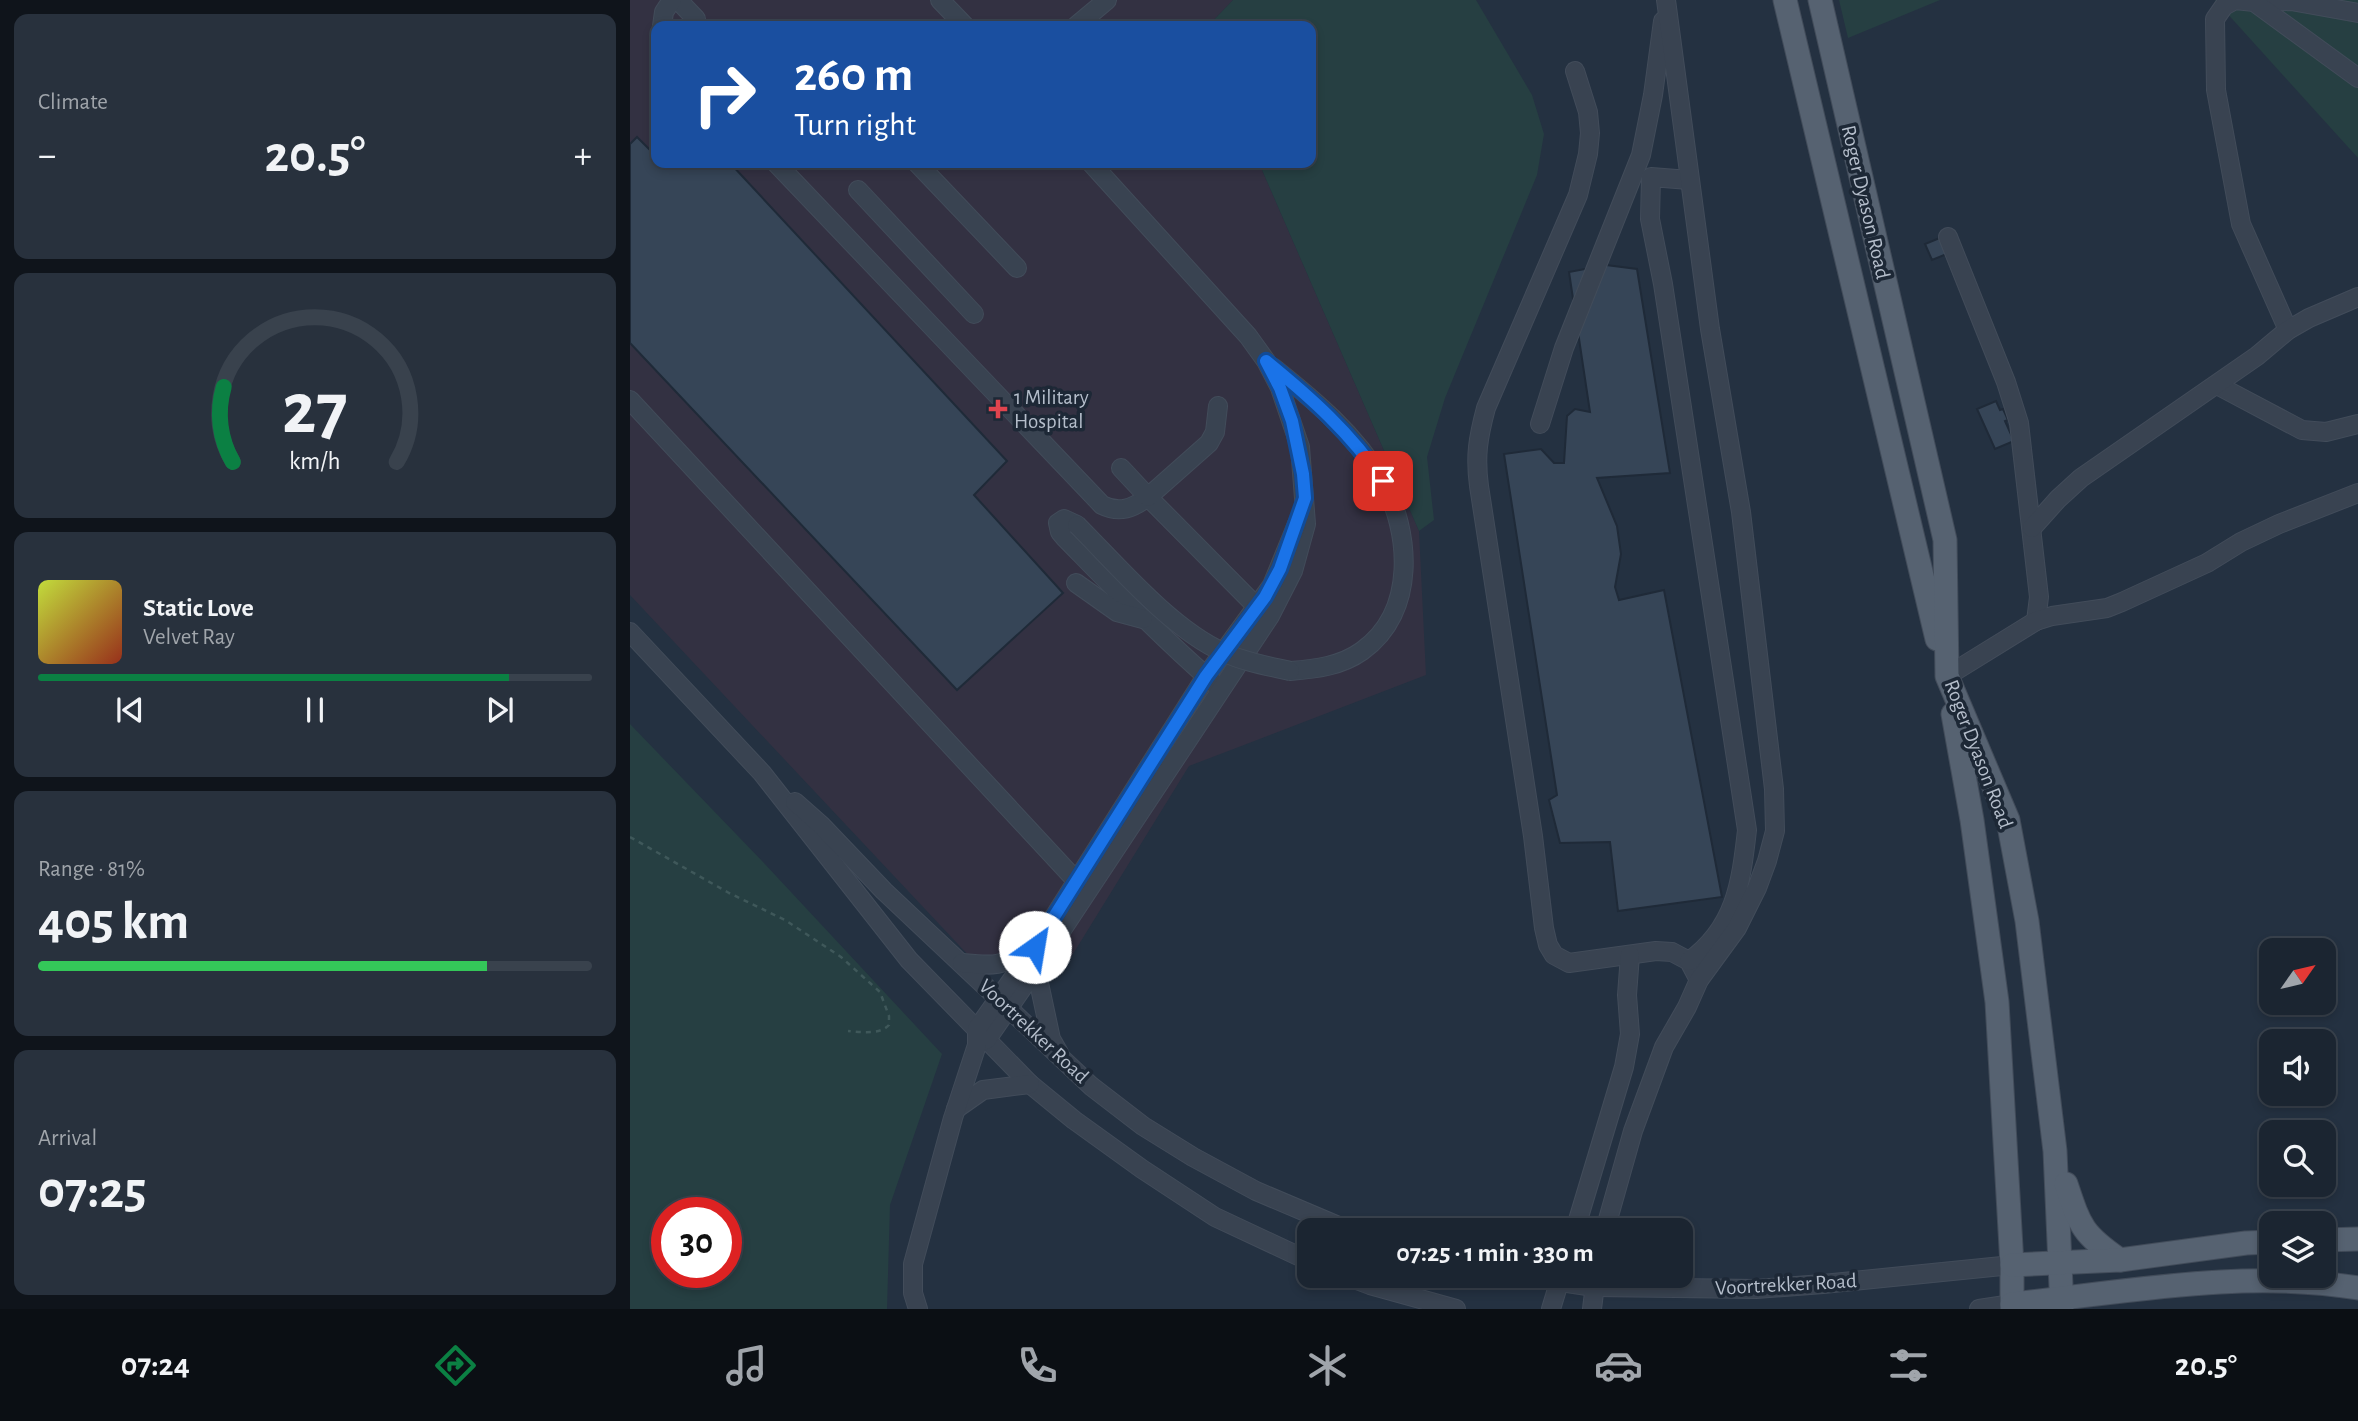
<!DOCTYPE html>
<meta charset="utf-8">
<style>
:root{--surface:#1b2531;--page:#28313d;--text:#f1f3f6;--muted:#a0a5ab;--line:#39424d;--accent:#0b8043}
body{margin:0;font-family:"Alegreya Sans",sans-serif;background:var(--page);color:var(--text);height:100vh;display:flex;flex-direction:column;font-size:26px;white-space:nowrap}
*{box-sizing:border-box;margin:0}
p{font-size:23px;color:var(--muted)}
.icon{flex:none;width:38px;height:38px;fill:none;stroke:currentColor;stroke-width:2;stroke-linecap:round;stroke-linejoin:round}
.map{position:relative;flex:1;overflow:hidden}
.details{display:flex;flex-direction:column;gap:14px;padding:14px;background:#0f141b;width:630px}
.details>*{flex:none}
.guide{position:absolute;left:21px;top:21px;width:665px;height:147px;border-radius:14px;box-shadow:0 4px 10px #0003,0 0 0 2px var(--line);background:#1a4fa0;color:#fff;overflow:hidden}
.needle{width:46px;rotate:56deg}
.controls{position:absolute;left:1629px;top:938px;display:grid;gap:14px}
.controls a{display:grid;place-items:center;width:77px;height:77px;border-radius:14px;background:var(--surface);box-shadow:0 4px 10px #0003,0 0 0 2px var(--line);font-size:35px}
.speed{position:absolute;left:21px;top:1197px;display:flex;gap:14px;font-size:35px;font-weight:700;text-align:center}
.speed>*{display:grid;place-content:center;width:91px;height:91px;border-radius:50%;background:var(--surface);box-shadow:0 4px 10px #0003,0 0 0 2px var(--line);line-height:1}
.speed .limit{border:10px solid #d22;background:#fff;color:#111}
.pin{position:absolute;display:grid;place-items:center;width:60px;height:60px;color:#fff;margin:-30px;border-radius:14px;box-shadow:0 4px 10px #0006}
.me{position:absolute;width:77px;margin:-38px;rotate:32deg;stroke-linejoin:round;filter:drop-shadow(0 0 5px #0008)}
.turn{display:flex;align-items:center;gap:24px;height:147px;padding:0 28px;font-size:32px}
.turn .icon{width:91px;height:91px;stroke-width:2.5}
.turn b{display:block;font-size:49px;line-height:60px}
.big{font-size:52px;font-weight:600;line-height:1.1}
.details .tile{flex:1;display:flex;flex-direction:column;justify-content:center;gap:10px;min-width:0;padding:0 24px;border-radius:14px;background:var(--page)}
.details .dial{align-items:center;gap:0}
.dial svg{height:182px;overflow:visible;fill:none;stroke:var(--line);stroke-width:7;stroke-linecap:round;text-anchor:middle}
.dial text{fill:var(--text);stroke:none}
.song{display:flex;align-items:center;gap:21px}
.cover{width:84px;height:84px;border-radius:10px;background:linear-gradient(135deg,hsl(70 70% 55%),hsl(10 70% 35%))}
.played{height:7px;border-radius:4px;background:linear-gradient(90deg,var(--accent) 85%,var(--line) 85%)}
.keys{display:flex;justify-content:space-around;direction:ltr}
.heat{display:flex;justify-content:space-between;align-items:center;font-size:38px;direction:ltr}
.charge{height:10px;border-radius:5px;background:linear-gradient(90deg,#34c759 81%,var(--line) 0)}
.trip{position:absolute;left:667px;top:1218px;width:396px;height:70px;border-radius:14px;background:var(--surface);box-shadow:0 4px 10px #0003,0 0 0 2px var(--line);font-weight:600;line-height:70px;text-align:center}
.menu{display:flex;height:112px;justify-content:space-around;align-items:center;background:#0b0f14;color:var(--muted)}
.menu .icon{width:49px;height:49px}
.menu .current{color:var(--accent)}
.menu b{font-size:32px;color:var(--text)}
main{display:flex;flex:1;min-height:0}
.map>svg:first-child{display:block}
.medical{fill:#333142}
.green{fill:#263f42;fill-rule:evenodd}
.building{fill:#364557;stroke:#1f2a38;stroke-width:2}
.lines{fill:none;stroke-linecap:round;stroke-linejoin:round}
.minor-casing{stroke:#424c5a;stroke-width:20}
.major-casing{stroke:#424c5a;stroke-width:25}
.path{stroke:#3f585a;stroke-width:2.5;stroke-dasharray:5 5;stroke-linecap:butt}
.minor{stroke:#394351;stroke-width:18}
.major{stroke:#566271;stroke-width:23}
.minor-bridge-casing{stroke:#424c5a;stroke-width:20;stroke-linecap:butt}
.minor-bridge{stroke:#394351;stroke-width:18}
.route-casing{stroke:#114b97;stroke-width:18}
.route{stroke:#1a73e8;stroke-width:12}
.health-dot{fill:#e0444e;stroke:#1d2836;stroke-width:2.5}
.labels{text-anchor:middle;stroke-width:7;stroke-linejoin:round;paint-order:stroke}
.street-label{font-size:21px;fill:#b5becb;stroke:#1d2836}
.poi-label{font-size:21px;fill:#b5becb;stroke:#1d2836;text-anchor:start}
</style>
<main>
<section class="details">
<div class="tile"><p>Climate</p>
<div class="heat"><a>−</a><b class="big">20.5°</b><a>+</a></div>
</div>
<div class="tile dial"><svg viewBox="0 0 100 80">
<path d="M14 69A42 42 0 1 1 86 69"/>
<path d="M14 69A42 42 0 0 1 10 36" stroke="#0b8043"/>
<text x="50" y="56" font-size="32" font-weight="700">27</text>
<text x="50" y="72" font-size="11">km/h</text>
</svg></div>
<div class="tile">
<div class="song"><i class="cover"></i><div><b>Static Love</b><p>Velvet Ray</p></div></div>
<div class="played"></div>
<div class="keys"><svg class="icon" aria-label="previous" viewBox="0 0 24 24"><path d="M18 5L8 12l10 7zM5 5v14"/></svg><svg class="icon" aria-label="pause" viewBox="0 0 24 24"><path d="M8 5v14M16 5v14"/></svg><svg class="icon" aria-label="next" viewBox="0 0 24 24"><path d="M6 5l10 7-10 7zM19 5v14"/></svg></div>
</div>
<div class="tile"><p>Range · 81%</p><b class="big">405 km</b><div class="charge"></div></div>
<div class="tile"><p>Arrival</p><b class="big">07:25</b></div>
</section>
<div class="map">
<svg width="1728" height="1309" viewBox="0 0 1728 1309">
<rect width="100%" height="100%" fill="#243141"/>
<!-- medical -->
<polygon class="medical" points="0,0 603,0 578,26 26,26 26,163 629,163 789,531 796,675 559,766 430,975 341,958 0,595"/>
<!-- green -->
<g class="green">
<polygon points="603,0 846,0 902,95 914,134 907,175 815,398 797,457 804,520 789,531 629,163 681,163 681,26 578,26"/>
<polygon points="1209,0 1310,0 1218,38"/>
<polygon points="1585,0 1728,0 1728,158"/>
<path d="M0 724 133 862 312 1054 260 1205 257 1309H0ZM37 1213H96V1272H37Z"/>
</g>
<!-- building -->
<g class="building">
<polygon points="7,137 26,156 26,163 100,163 377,461 344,495 433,593 327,690 0,343 0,144"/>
<polygon points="1312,237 1319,253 1302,260 1295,244"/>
<polygon points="976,265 1007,269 1040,473 967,478 987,526 991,554 985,587 989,600 1034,590 1092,897 988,911 980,842 930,843 919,800 927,795 874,454 911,449 924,463 934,463 937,416 945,409 960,412 939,272"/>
<polygon points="1366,401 1370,410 1373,409 1378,420 1375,421 1384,441 1365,449 1347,409"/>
</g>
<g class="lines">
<defs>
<g id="minor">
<polyline points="48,0 66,19"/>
<polyline points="310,0 335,26"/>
<polyline points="1624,2 1661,1 1728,13"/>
<polyline points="32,26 34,12 42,0"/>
<polyline points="446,26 477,0"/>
<path d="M945 71 958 112 960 133 958 154 948 195 856 408C848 438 845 456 849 486L903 836 914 928 918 945 924 955 939 963 1026 951 1042 952 1059 961 1069 980"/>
<path d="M146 163 472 505C490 514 503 508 518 497L627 607 636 614"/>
<polyline points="287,163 387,268"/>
<polyline points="228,190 344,314"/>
<polyline points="1318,237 1376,382 1389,423 1409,597 1406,621"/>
<polyline points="1658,330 1611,224 1586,90 1585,19 1594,6 1605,0 1624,2 1728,78"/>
<path d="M644 368C684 400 725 434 752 480 781 532 787 612 732 651 711 666 686 669 660 671"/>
<polyline points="1587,385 1672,430 1696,432 1728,424"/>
<polyline points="0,400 452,887"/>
<polyline points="910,424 934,348 1011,155 1023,95 1033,21"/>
<polyline points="491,468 518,497 579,443 585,432 588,406"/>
<path d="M447 525 434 519 428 523 430 532 435 538C484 588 532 638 585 684"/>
<polyline points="1402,528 1428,499 1451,478 1627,356 1658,330 1679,318 1728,297"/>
<polyline points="446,583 487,612 513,619"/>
<polyline points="0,632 132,773 279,960 400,1084 444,1120 512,1169 585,1217 679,1261"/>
<polyline points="1317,676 1406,621 1422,616 1477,608 1492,602 1577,563 1611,542 1649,524 1728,493"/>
<polyline points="165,802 191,825 254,891 461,1086 513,1126 563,1157 626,1191 718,1230"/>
<path d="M1059 961C1105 928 1111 884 1117 830L1033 284 1020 219 1021 177 1059 180"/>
<path d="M332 963C365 966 369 967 398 950"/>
<polyline points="406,969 421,1039 429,1053"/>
<polyline points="347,1045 357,1039 416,954 640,616 663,571 676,524 670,447 650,388 636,361 618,336 461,163"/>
<polyline points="326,1109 353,1090 400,1084"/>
<polyline points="945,1230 994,1067 1000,1034 997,995 1000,955"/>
<polyline points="975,1230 1003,1131 1034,1047 1057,1007 1069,980 1107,928 1127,888 1137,861 1145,831 1144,789 1111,512 1080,329 1036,0"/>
<polyline points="716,1276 740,1285 826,1309"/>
<polyline points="889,1276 964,1287 1126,1289 1193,1284 1382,1265"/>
<polyline points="288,1309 283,1293 283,1264 323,1118 347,1045 347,1029 405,947 576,676 642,585 667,524"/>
<polyline points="921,1309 931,1276"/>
<polyline points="962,1309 966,1276"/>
<polyline points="1349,1309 1382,1304"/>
</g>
<g id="major">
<polyline points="1155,0 1307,639"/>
<polyline points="1190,0 1315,540 1317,676 1378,820 1397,921 1425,1151 1432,1309"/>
<polyline points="1323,714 1342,820 1367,1002 1382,1265 1382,1309"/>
<path d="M1436 1184C1450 1226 1452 1234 1490 1260"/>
<polyline points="1694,1240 1728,1239"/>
<polyline points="1382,1265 1490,1260 1616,1243 1642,1242"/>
<path d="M1382 1304C1497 1292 1613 1269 1728 1288"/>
</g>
</defs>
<!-- minor casing -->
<use href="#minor" class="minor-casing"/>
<!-- major casing -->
<use href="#major" class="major-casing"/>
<!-- path -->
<path class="path" d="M0 837 99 893 155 920 211 957 250 992 259 1016V1025C250 1035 231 1032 218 1031"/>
<!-- minor -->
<use href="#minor" class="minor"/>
<!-- major -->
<use href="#major" class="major"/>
<defs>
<path id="minor-bridge" d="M447 525C487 565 541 629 593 652 614 662 638 666 660 671"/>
</defs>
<!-- minor-bridge casing -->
<use href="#minor-bridge" class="minor-bridge-casing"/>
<!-- minor-bridge -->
<use href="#minor-bridge" class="minor-bridge"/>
</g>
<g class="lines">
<defs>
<path id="route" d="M405 947 576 676 635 597 650 569 675 498 673 474 662 421 650 388 636 361C680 397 721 433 753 481"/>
</defs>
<!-- route casing -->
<use href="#route" class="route-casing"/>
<!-- route -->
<use href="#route" class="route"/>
</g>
<!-- markers -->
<path class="health-dot" d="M364.5 398.5h7v7h7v7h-7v7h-7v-7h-7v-7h7z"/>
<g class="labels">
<!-- street labels -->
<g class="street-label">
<text transform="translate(1236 202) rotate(77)" y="7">Roger Dyason Road</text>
<text transform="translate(1349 754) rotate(69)" y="7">Roger Dyason Road</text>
<text transform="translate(404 1031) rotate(43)" y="7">Voortrekker Road</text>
<text transform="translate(1156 1284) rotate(-3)" y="7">Voortrekker Road</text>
</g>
<!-- poi labels -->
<g class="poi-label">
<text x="384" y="404">1 Military<tspan x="384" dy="24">Hospital</tspan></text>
</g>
</g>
</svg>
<div class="controls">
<a><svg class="needle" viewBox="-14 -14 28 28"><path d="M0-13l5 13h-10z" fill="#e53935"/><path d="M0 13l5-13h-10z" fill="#a0a5ab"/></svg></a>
<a><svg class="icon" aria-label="sound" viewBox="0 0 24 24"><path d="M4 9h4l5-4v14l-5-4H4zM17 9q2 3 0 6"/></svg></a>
<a><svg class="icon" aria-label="search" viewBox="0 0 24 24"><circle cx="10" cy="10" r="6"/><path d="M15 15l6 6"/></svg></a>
<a><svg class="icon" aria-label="layers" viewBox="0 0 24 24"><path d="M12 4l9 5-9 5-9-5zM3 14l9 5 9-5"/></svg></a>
</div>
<div class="speed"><div class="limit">30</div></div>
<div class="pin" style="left:753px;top:481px;background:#d93025"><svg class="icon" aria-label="arrive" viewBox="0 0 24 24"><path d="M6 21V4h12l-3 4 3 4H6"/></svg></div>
<svg class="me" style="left:405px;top:947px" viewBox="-20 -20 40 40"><circle r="19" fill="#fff"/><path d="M0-13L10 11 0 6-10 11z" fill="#1a73e8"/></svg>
<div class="trip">07:25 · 1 min · 330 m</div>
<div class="guide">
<div class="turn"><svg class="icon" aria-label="right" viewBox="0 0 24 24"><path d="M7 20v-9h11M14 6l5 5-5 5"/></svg><div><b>260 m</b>Turn right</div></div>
</div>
</div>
</main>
<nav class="menu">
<b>07:24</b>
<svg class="icon current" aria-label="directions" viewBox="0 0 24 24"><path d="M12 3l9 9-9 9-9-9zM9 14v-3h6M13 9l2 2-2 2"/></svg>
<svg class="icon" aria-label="music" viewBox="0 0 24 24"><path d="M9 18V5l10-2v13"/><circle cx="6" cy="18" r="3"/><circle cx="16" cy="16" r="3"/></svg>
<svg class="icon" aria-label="phone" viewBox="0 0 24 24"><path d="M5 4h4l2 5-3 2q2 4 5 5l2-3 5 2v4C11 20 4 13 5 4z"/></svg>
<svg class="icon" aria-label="climate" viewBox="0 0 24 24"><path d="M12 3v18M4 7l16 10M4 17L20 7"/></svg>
<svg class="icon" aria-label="car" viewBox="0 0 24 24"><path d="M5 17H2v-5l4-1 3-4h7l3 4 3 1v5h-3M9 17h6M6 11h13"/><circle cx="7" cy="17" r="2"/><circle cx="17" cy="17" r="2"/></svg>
<svg class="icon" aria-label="filters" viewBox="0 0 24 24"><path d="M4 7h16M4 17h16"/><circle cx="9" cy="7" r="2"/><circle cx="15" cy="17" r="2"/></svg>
<b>20.5°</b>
</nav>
